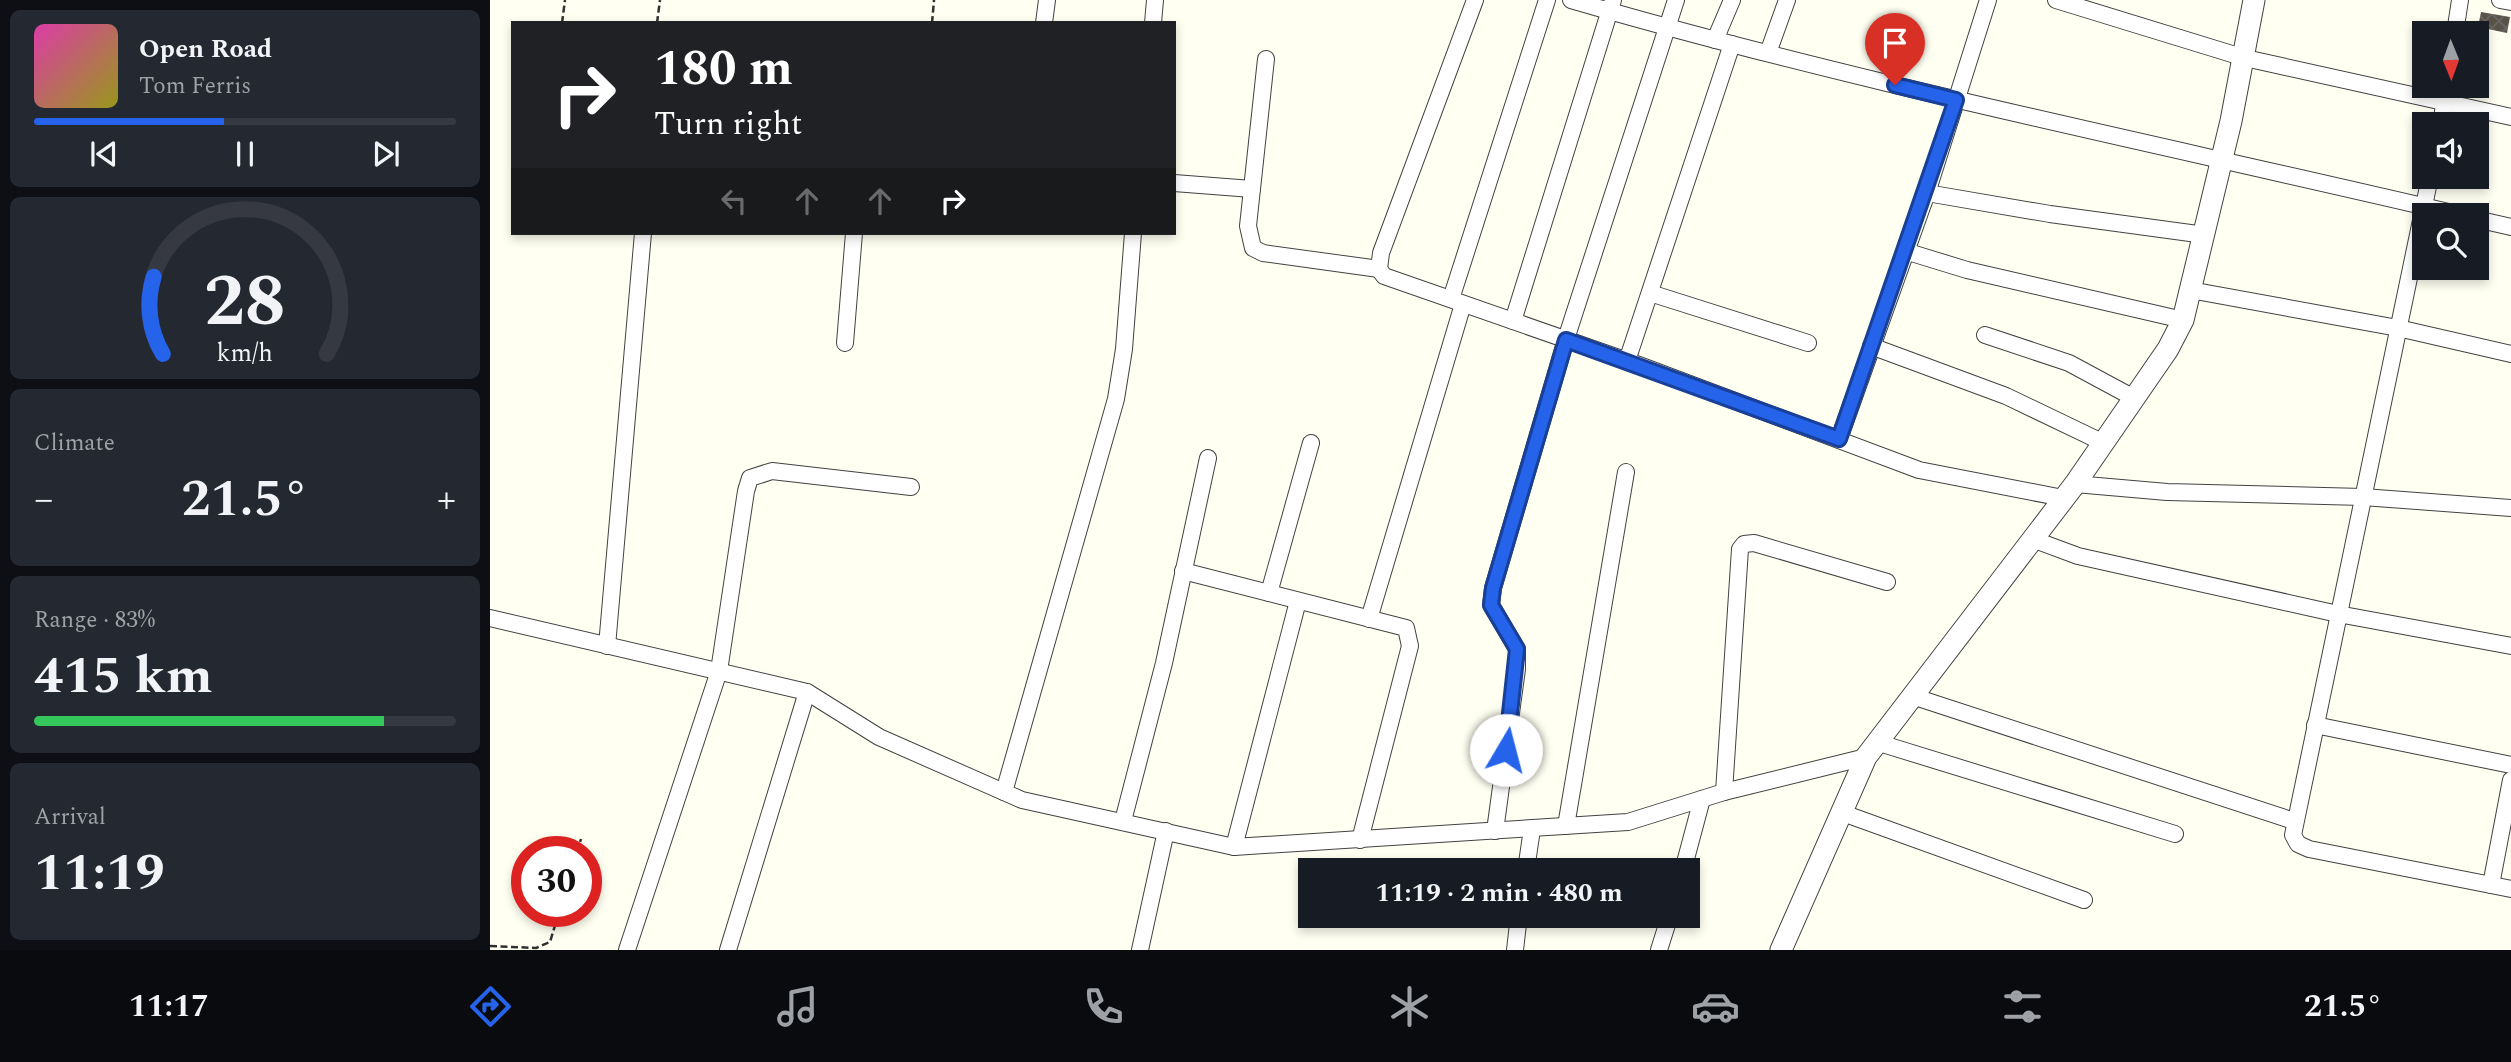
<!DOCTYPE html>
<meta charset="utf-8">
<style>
:root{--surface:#171b24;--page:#242831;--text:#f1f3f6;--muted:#9ea1a6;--line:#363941;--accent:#2563eb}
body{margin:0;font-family:Spectral,serif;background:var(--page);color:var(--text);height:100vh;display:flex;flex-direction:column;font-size:26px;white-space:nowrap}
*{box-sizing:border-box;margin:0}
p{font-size:23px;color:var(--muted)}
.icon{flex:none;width:38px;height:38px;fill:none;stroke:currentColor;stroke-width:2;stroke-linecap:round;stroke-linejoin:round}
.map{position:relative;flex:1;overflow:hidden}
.panel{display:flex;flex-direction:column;gap:10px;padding:10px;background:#0d0f14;width:490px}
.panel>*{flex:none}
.top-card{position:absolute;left:21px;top:21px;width:665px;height:214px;border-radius:0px;box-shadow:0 4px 10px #0003;background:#202124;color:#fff;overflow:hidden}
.needle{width:46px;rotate:179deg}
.buttons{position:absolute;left:1922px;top:21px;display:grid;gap:14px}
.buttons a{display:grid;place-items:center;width:77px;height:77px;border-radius:0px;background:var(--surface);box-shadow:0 4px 10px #0003;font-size:35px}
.speed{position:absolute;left:21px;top:836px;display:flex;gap:14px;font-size:35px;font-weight:700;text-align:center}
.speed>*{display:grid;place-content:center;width:91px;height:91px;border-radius:50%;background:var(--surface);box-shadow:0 4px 10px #0003;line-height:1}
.speed .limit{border:10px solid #d22;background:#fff;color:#111}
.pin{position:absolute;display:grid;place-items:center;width:60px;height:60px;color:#fff;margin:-72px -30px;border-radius:50% 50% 50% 0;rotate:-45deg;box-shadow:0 0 7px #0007}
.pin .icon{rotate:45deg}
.me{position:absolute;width:77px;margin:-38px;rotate:8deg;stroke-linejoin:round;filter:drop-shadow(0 0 5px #0008)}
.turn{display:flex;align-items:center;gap:24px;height:147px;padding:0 28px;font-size:32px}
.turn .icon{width:91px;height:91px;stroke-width:2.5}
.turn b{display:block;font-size:49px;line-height:60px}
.lanes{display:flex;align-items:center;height:66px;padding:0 28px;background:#0003;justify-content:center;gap:35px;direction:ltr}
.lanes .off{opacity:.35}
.big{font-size:52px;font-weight:700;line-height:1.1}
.panel .widget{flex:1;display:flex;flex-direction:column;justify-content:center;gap:10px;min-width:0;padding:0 24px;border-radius:10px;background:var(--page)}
.panel .dial{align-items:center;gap:0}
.dial svg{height:182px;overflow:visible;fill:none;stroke:var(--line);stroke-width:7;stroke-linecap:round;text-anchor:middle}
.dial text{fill:var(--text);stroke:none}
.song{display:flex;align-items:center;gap:21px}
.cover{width:84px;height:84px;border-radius:10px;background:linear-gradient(135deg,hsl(320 70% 55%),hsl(60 70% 35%))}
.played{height:7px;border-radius:4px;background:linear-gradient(90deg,var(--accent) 45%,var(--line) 45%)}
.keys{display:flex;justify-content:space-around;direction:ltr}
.heat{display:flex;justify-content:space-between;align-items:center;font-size:38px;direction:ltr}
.charge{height:10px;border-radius:5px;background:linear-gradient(90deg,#34c759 83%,var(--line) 0)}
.trip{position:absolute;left:808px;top:858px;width:402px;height:70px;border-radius:0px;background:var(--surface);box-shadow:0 4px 10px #0003;font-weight:700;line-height:70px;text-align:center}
.menu{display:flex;height:112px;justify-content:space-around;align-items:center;background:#090b0e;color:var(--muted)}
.menu .icon{width:49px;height:49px}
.menu .current{color:var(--accent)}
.menu b{font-size:32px;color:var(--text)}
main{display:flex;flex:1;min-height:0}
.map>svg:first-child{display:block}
.building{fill:url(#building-cross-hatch)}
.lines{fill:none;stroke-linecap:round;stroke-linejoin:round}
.minor-casing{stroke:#424242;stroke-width:18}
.tertiary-casing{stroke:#424242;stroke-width:23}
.path{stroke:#313131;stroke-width:2.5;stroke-dasharray:7 3.5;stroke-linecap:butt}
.minor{stroke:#fff;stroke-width:16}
.tertiary{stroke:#fff;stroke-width:21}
.route-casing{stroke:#184099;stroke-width:18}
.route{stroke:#2563eb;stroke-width:12}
</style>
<main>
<section class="panel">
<div class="widget">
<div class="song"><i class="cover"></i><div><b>Open Road</b><p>Tom Ferris</p></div></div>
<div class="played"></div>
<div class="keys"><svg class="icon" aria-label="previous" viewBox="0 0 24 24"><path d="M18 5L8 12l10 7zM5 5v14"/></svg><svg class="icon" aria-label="pause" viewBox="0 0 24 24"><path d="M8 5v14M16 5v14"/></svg><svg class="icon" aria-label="next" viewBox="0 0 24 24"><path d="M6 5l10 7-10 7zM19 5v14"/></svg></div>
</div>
<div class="widget dial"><svg viewBox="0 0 100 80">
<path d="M14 69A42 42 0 1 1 86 69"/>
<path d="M14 69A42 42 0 0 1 10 35" stroke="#2563eb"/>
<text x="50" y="56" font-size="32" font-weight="700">28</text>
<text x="50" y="72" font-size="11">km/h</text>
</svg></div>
<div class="widget"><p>Climate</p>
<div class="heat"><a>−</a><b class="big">21.5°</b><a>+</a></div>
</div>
<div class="widget"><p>Range · 83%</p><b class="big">415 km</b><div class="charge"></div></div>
<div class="widget"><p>Arrival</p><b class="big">11:19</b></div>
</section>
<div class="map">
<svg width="2021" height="950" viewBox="0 0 2021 950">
<defs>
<pattern id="building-cross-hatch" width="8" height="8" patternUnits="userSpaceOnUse" patternTransform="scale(1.75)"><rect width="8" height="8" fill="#58534b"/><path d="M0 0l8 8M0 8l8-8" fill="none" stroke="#6b6761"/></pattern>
</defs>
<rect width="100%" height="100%" fill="#fffff2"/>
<!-- building -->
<polygon class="building" points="1991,12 2020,17 2017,33 1988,27"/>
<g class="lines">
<defs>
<g id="minor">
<polyline points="985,0 891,253 889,269 894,276 1149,365 1429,470 1573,498"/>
<path d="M1081 0C1374 85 1674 145 1971 215"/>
<polyline points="1566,0 1755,58 2021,117"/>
<polyline points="2010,0 2021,2"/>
<polyline points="554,23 557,0"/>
<polyline points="663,23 665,0"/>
<polyline points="1965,33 1970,0"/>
<polyline points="1225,40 1242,0"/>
<polyline points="1278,53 1297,0"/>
<polyline points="776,59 758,226 763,248 773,253 889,269"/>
<polyline points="1951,124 1957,86"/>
<polyline points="1940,177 1803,835 1808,844 1819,849 2021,889"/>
<polyline points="684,183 762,189"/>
<polyline points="1437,193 1560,214 1715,235"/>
<polyline points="1986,219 2021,227"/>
<polyline points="1415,251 1477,270 1693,320"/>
<polyline points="1700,290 1908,328 2021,354"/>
<polyline points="1160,293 1318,343"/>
<polyline points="961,299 1057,0"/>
<polyline points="1023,321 1123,0"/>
<polyline points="1495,335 1579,363 1644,398"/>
<polyline points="355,343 364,233"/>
<polyline points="1381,346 1516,396 1614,443"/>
<polyline points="1137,361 1242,44"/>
<polyline points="1349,439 1437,193 1498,0"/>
<polyline points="1585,484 1677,492 1873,497 2021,508"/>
<polyline points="1542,539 1588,556 1848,614 2021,646"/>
<polyline points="693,571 916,628 920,646 870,840"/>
<polyline points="779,593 821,443"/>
<polyline points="0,618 317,692 389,737 532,800 744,847 1138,822 1234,792 1376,757"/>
<polyline points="879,619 973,304"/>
<polyline points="117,646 153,233"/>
<polyline points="1422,696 1804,821"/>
<polyline points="1825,725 2021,765"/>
<polyline points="1386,742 1685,834"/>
<polyline points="514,792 626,399 634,349 643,233"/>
<polyline points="1234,792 1250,549 1254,544 1264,543 1397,582"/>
<polyline points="1350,812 1594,900"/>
<polyline points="633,821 674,663 718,458"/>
<polyline points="1076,826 1136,472"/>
<polyline points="1005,831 1027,669 1027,649 1001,605 1003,588 1076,339 1186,0"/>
<polyline points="744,847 808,601"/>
<polyline points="1036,870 1042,829"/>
<polyline points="1193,870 1212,799"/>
<polyline points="2001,885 2021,780"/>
<polyline points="137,950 229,671 256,491 260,478 282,471 421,487"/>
<polyline points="238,950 317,692"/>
<polyline points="650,950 676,831"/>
<polyline points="1025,950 1029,915"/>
<polyline points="1169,950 1180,915"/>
</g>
<polyline id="tertiary" points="1291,950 1376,757 1585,484 1678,349 1693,320 1741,121 1764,0"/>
</defs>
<!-- minor casing -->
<use href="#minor" class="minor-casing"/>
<!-- tertiary casing -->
<use href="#tertiary" class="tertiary-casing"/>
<!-- path -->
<g class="path">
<polyline points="72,23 75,0"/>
<polyline points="167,23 170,0"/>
<polyline points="442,23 444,0"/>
<polyline points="87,852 91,839"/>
<polyline points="0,946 46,948 60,942 69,912"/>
</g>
<!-- minor -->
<use href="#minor" class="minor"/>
<!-- tertiary -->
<use href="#tertiary" class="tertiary"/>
</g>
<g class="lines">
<defs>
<polyline id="route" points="1016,750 1027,649 1001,605 1003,588 1076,340 1349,439 1466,100 1405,85"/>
</defs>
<!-- route casing -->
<use href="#route" class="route-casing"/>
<!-- route -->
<use href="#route" class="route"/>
</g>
</svg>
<div class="buttons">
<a><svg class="needle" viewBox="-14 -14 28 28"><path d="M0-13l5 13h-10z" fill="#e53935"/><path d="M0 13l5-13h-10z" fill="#9ea1a6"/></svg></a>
<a><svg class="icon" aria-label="sound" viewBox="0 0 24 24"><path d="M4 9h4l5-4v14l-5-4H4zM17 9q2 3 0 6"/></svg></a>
<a><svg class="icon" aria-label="search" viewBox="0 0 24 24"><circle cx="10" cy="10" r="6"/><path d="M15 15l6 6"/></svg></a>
</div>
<div class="speed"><div class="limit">30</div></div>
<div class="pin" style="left:1405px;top:85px;background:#d93025"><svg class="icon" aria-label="arrive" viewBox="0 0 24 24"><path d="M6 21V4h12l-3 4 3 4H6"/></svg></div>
<svg class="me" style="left:1016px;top:750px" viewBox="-20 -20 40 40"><circle r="19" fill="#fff"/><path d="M0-13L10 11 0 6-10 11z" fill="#2563eb"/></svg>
<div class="trip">11:19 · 2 min · 480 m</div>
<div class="top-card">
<div class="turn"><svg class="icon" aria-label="right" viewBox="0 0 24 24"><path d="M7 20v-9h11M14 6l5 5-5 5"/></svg><div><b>180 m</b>Turn right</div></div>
<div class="lanes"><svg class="icon off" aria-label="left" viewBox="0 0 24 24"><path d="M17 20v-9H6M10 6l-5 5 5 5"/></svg><svg class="icon off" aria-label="ahead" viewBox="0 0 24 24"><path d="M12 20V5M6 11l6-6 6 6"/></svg><svg class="icon off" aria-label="ahead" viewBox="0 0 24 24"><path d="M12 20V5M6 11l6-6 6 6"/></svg><svg class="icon" aria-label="right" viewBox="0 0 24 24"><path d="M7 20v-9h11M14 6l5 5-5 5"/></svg></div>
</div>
</div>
</main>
<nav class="menu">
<b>11:17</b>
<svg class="icon current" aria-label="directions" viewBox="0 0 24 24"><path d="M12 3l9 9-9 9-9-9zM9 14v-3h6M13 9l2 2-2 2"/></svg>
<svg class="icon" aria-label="music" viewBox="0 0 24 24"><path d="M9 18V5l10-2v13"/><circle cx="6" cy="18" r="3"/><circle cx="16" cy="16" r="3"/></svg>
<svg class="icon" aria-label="phone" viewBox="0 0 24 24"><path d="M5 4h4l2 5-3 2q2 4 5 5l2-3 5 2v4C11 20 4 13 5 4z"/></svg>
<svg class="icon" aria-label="climate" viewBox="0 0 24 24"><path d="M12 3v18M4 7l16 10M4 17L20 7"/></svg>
<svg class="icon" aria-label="car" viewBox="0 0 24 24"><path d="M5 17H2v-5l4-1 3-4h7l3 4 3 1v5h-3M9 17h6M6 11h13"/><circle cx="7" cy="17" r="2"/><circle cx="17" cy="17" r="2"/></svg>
<svg class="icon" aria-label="filters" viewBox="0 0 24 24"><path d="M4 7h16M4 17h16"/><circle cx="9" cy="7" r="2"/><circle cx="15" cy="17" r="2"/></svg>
<b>21.5°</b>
</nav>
